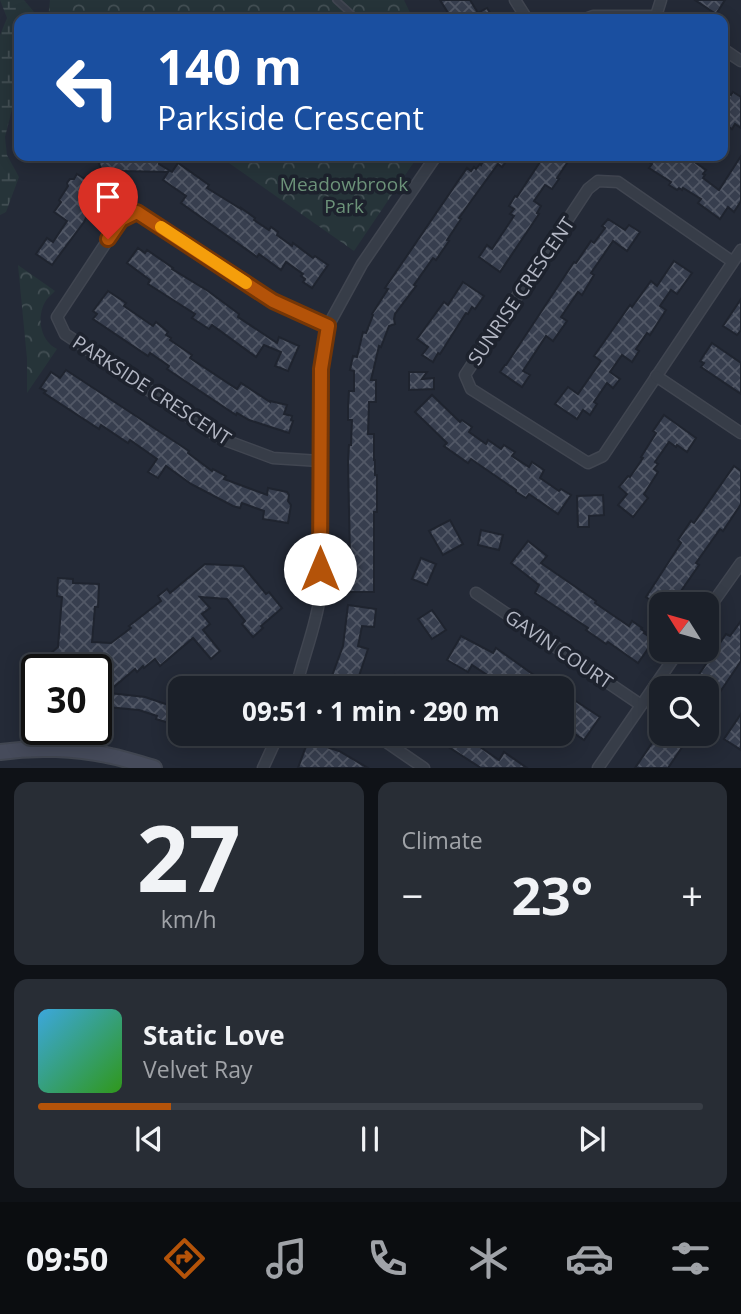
<!DOCTYPE html>
<meta charset="utf-8">
<style>
:root{--surface:#1b2029;--page:#282d35;--text:#f1f3f6;--muted:#a0a3a8;--line:#393e46;--accent:#b45309}
body{margin:0;font-family:"Open Sans",sans-serif;background:var(--page);color:var(--text);height:100vh;display:flex;flex-direction:column;font-size:26px;white-space:nowrap}
*{box-sizing:border-box;margin:0}
p{font-size:23px;color:var(--muted)}
.icon{flex:none;width:38px;height:38px;fill:none;stroke:currentColor;stroke-width:2;stroke-linecap:round;stroke-linejoin:round}
.map{position:relative;height:768px;overflow:hidden}
.drawer{display:flex;flex-direction:column;gap:14px;padding:14px;background:#0f1217;flex:1}
.drawer>*{flex:none}
.guide{position:absolute;left:14px;top:14px;width:714px;height:147px;border-radius:14px;box-shadow:0 4px 18px #0003,0 0 0 2px var(--line);background:#1a4fa0;color:#fff;overflow:hidden}
.needle{width:46px;rotate:307deg}
.controls{position:absolute;left:649px;top:592px;display:grid;gap:14px}
.controls a{display:grid;place-items:center;width:70px;height:70px;border-radius:14px;background:var(--surface);box-shadow:0 4px 18px #0003,0 0 0 2px var(--line);font-size:35px}
.speed{position:absolute;left:21px;top:654px;display:flex;gap:14px;font-size:35px;font-weight:700;text-align:center}
.speed>*{display:grid;place-content:center;width:91px;height:91px;border-radius:50%;background:var(--surface);box-shadow:0 4px 18px #0003,0 0 0 2px var(--line);line-height:1}
.speed .limit{border:4px solid #111;border-radius:10px;background:#fff;color:#111}
.pin{position:absolute;display:grid;place-items:center;width:60px;height:60px;color:#fff;margin:-72px -30px;border-radius:50% 50% 50% 0;rotate:-45deg;box-shadow:0 0 7px #0007}
.pin .icon{rotate:45deg}
.me{position:absolute;width:77px;margin:-38px;rotate:0deg;stroke-linejoin:round;filter:drop-shadow(0 0 5px #0008)}
.turn{display:flex;align-items:center;gap:24px;height:147px;padding:0 28px;font-size:32px}
.turn .icon{width:91px;height:91px;stroke-width:2.5}
.turn b{display:block;font-size:49px;line-height:60px}
.big{font-size:52px;font-weight:700;line-height:1.1}
.drawer .tile{flex:1;display:flex;flex-direction:column;justify-content:center;gap:10px;min-width:0;padding:0 24px;border-radius:14px;background:var(--page)}
.drawer .dial{align-items:center;gap:0}
.dial b{font-size:91px;line-height:1}
.song{display:flex;align-items:center;gap:21px}
.cover{width:84px;height:84px;border-radius:10px;background:linear-gradient(135deg,hsl(200 70% 55%),hsl(110 70% 35%))}
.played{height:7px;border-radius:4px;background:linear-gradient(90deg,var(--accent) 20%,var(--line) 20%)}
.keys{display:flex;justify-content:space-around;direction:ltr}
.heat{display:flex;justify-content:space-between;align-items:center;font-size:38px;direction:ltr}
.drawer .tiles{flex:1;display:grid;gap:14px;grid-template-columns:1fr 1fr}
.tile:last-child{grid-column:span 2}
.trip{position:absolute;left:168px;top:676px;width:406px;height:70px;border-radius:14px;background:var(--surface);box-shadow:0 4px 18px #0003,0 0 0 2px var(--line);font-weight:700;line-height:70px;text-align:center}
.tab-bar{display:flex;height:112px;justify-content:space-around;align-items:center;background:#0b0d10;color:var(--muted)}
.tab-bar .icon{width:49px;height:49px}
.tab-bar .current{color:var(--accent)}
.tab-bar b{font-size:32px;color:var(--text)}
.map>svg:first-child{display:block}
.forest{fill:url(#forest-crowns)}
.wetland{fill:url(#wetland-marsh)}
.building{fill:url(#building-cross-hatch);stroke:#1f242f;stroke-width:2}
.lines{fill:none;stroke-linecap:round;stroke-linejoin:round}
.service-casing{stroke:#414651;stroke-width:8}
.minor-casing{stroke:#414651;stroke-width:13}
.secondary-casing{stroke:#414651;stroke-width:18}
.service{stroke:#373d48;stroke-width:4.5}
.minor{stroke:#373d48;stroke-width:10}
.secondary{stroke:#464b5b;stroke-width:14}
.route-casing{stroke:#753606;stroke-width:18}
.route{stroke:#b45309;stroke-width:12}
.slow{stroke:#f59e0b;stroke-width:12}
.labels{text-anchor:middle;stroke-width:7;stroke-linejoin:round;paint-order:stroke}
.park-label{font-size:19px;fill:#6c9279;stroke:#1d222d}
.street-label{font-size:19px;fill:#b3b7c4;stroke:#1d222d}
</style>
<div class="map">
<svg width="741" height="768" viewBox="0 0 741 768">
<defs>
<pattern id="forest-crowns" width="20" height="18" patternUnits="userSpaceOnUse" patternTransform="scale(1.75)"><rect width="20" height="18" fill="#263439"/><path d="M2 6a3 3 0 1 1 6 0M12 15a3 3 0 1 1 6 0" fill="none" stroke="#434f54"/></pattern>
<pattern id="wetland-marsh" width="20" height="14" patternUnits="userSpaceOnUse" patternTransform="scale(1.75)"><rect width="20" height="14" fill="#263439"/><path d="M1 5h8M5 5V1M11 12h8M15 12V8" fill="none" stroke="#434f54"/></pattern>
<pattern id="building-cross-hatch" width="8" height="8" patternUnits="userSpaceOnUse" patternTransform="scale(1.75)"><rect width="8" height="8" fill="#373e4e"/><path d="M0 0l8 8M0 8l8-8" fill="none" stroke="#525866"/></pattern>
</defs>
<rect width="100%" height="100%" fill="#242a37"/>
<!-- forest -->
<g class="forest">
<polygon points="50,0 404,0 413,19 48,19"/>
<polygon points="219,156 418,156 354,251"/>
<path d="M18 265 55 291C53 294 49 296 47 299 36 314 39 340 57 349L27 393V359Z"/>
</g>
<!-- wetland -->
<polygon class="wetland" points="0,0 24,0 40,19 19,19 19,82 5,137 7,155 19,177 6,212 0,215 0,35 7,18"/>
<!-- building -->
<g class="building">
<polygon points="440,0 470,0 478,13 487,8 494,19 452,19"/>
<polygon points="695,0 725,0 716,14"/>
<polygon points="723,89 731,95 733,92 741,97 741,128 735,124 732,129 723,123"/>
<polygon points="96,156 160,156 159,164 172,172 178,163 209,185 207,188 241,209 241,208 255,218 254,220 269,230 271,227 278,232 277,235 292,246 293,243 313,258 315,256 328,265 312,288 303,282 305,279 301,276 303,274 286,262 281,270 259,254 257,257 181,203 186,196 163,180 168,172 119,171 123,181 111,186 107,178 106,181"/>
<polygon points="486,156 510,156 502,167 498,164 471,201 459,218 461,219 447,240 449,241 436,260 433,258 414,285 416,286 395,314 394,319 395,324 389,326 381,347 379,346 371,380 376,380 376,402 369,402 368,434 374,434 374,460 375,460 375,475 377,475 377,512 374,512 374,592 348,592 350,558 348,461 349,445 351,445 352,420 348,420 348,408 349,391 354,391 354,371 350,370 353,356 357,357 363,332 366,333 373,315 372,314 388,289 385,288 467,168 471,171 474,167 476,169 480,164 481,165"/>
<polygon points="544,156 564,156 569,160 557,178 559,179 552,189 545,185 534,201 541,206 537,213 539,214 500,272 479,257 487,245 492,249 514,216 510,214 514,209 509,206 515,196 517,197"/>
<polygon points="640,156 686,156 706,170 703,174 705,175 703,178 719,190 741,156 741,201 734,212 728,207 720,219 698,203 701,199 683,188 682,190 679,188 677,190 669,185 671,182 649,168 652,164"/>
<polygon points="77,174 101,189 87,209 88,214 84,222 52,265 36,254 47,238 53,242 67,221 54,212 61,202 59,200 68,186 67,183 70,179 74,179"/>
<polygon points="608,219 625,230 629,225 640,232 627,251 613,241 591,273 594,275 582,295 578,292 561,317 567,321 553,341 546,336 523,371 530,375 522,387 500,372 505,365 506,365 574,262 576,263 591,241 594,243 605,228 602,226"/>
<polygon points="138,248 145,253 147,250 173,268 172,269 208,291 239,314 238,317 277,343 279,337 299,346 288,371 275,366 281,352 264,345 256,357 212,325 209,329 192,318 195,314 148,284 150,280 127,263"/>
<polygon points="674,261 692,273 677,294 671,290 660,306 666,310 650,335 647,333 636,349 639,351 632,362 622,355 610,372 620,379 613,388 607,383 594,402 597,404 590,415 583,410 577,419 555,404 568,387 578,394 601,361 594,356 630,305 632,307 651,281 657,286"/>
<polygon points="463,282 484,296 475,309 472,307 468,314 466,313 440,354 438,353 433,362 422,355 428,347 417,339 444,302 448,305"/>
<polygon points="108,291 126,303 124,306 153,326 156,322 168,332 166,335 171,338 170,340 192,355 190,358 237,389 241,383 270,402 270,401 287,405 284,414 292,416 291,420 293,421 289,433 249,420 237,413 236,415 167,369 169,366 150,353 148,356 93,319 97,314 93,311"/>
<polygon points="741,299 741,330 737,335 723,326"/>
<polygon points="712,343 741,363 741,394 701,367 704,363 700,361"/>
<polygon points="66,370 189,451 188,453 212,471 213,469 226,476 224,479 267,495 268,488 287,492 289,495 288,501 291,505 288,523 263,519 264,511 242,503 240,508 233,506 191,484 166,466 158,478 148,472 157,459 130,440 128,443 101,425 99,429 44,393 46,391 40,388 51,372 60,378"/>
<polygon points="409,372 427,372 422,379 434,378 434,389 409,390"/>
<polygon points="432,395 460,422 462,420 472,427 469,432 486,444 488,440 501,449 504,445 515,452 512,456 529,467 532,462 544,470 540,478 559,491 561,489 571,495 558,514 529,494 526,498 516,492 516,490 471,459 468,463 444,446 447,443 415,412"/>
<polygon points="664,415 696,438 687,452 677,445 676,447 669,442 655,462 658,464 654,469 658,472 644,494 648,498 633,517 618,505 627,494 619,487 628,476 630,477 643,458 641,457 656,433 653,431"/>
<polygon points="734,466 741,471 741,504 723,531 720,529 696,563 699,565 681,591 682,593 675,604 656,604 646,597 681,543 678,540 691,521 694,523"/>
<polygon points="603,495 604,515 589,516 589,527 578,527 577,496"/>
<polygon points="450,520 463,544 443,555 429,531"/>
<polygon points="481,530 503,535 499,550 478,545"/>
<polygon points="528,541 547,556 541,563 596,601 595,603 629,626 632,621 642,628 641,629 645,632 644,633 654,640 638,663 608,642 606,644 586,630 588,628 535,593 539,585 511,563"/>
<polygon points="421,558 436,564 427,585 412,579"/>
<polygon points="205,564 243,566 266,594 269,592 282,608 261,626 263,628 253,637 242,624 245,621 227,599 200,597 210,608 202,614 210,624 203,630 220,651 211,659 193,638 160,666 155,659 144,668 143,666 137,672 135,669 109,691 110,677 96,676 96,670 63,670 50,654 58,647 62,597 57,596 58,578 73,579 73,583 99,584 98,607 95,607 92,642 111,643 131,628 129,626 161,601 158,596 167,589 170,593"/>
<polygon points="348,605 376,609 374,627 362,626 358,646 368,649 355,688 337,688 329,684 343,646"/>
<polygon points="432,610 446,630 432,639 418,619"/>
<polygon points="741,621 741,661 707,711 707,688 690,688 726,634 730,636"/>
<polygon points="461,636 493,653 496,648 552,688 522,688 505,676 501,684 472,665 468,672 447,660"/>
<polygon points="395,675 413,688 386,688"/>
<polygon points="562,692 600,717 584,740 562,725"/>
<polygon points="109,693 145,697 180,709 180,724 170,720 169,723 156,719 157,716 139,710 107,707"/>
<polygon points="741,714 741,750 724,739"/>
<polygon points="427,733 460,733 499,760 504,752 527,768 481,768"/>
<polygon points="659,733 683,733 689,737 668,768 635,768"/>
<polygon points="308,741 339,751 368,768 298,768"/>
</g>
<g class="lines">
<defs>
<polyline id="service" points="336,0 357,19"/>
<g id="minor">
<polyline points="515,0 527,19"/>
<polyline points="656,16 661,0"/>
<polyline points="585,19 593,16 656,16 665,19"/>
<polyline points="723,49 741,61"/>
<polyline points="733,262 618,182 598,181 588,189 465,375 471,389 588,463 603,456 741,250"/>
<polyline points="656,376 741,433"/>
<polyline points="320,461 273,458 222,439 65,334 57,317 121,220 137,212 273,301 328,326"/>
<polyline points="476,593 641,705"/>
<polyline points="707,611 741,563"/>
<path d="M296 688C303 657 316 627 320 596L321 369 328 326 362 264 436 156"/>
<polyline points="373,733 424,768"/>
<polyline points="263,768 279,733"/>
<polyline points="598,768 680,649"/>
</g>
<path id="secondary" d="M0 752C35 747 76 748 111 756 126 759 140 764 154 768"/>
</defs>
<!-- service casing -->
<use href="#service" class="service-casing"/>
<!-- minor casing -->
<use href="#minor" class="minor-casing"/>
<!-- secondary casing -->
<use href="#secondary" class="secondary-casing"/>
<!-- service -->
<use href="#service" class="service"/>
<!-- minor -->
<use href="#minor" class="minor"/>
<!-- secondary -->
<use href="#secondary" class="secondary"/>
</g>
<g class="lines">
<defs>
<polyline id="route" points="108,239 121,220 137,212 273,301 328,326 321,369 320,569"/>
</defs>
<!-- route casing -->
<use href="#route" class="route-casing"/>
<!-- route -->
<use href="#route" class="route"/>
<!-- slow -->
<polyline class="slow" points="161,227 246,283"/>
</g>
<g class="labels">
<!-- park labels -->
<g class="park-label">
<text x="344" y="191">Meadowbrook<tspan x="344" dy="22">Park</tspan></text>
</g>
<!-- street labels -->
<g class="street-label">
<text transform="translate(521 291) rotate(-56)" y="7">SUNRISE CRESCENT</text>
<text transform="translate(152 390) rotate(33)" y="7">PARKSIDE CRESCENT</text>
<text transform="translate(559 649) rotate(34)" y="7">GAVIN COURT</text>
</g>
</g>
</svg>
<div class="controls">
<a><svg class="needle" viewBox="-14 -14 28 28"><path d="M0-13l5 13h-10z" fill="#e53935"/><path d="M0 13l5-13h-10z" fill="#a0a3a8"/></svg></a>
<a><svg class="icon" aria-label="search" viewBox="0 0 24 24"><circle cx="10" cy="10" r="6"/><path d="M15 15l6 6"/></svg></a>
</div>
<div class="speed"><div class="limit">30</div></div>
<div class="pin" style="left:108px;top:239px;background:#d93025"><svg class="icon" aria-label="arrive" viewBox="0 0 24 24"><path d="M6 21V4h12l-3 4 3 4H6"/></svg></div>
<svg class="me" style="left:320px;top:569px" viewBox="-20 -20 40 40"><circle r="19" fill="#fff"/><path d="M0-13L10 11 0 6-10 11z" fill="#b45309"/></svg>
<div class="trip">09:51 · 1 min · 290 m</div>
<div class="guide">
<div class="turn"><svg class="icon" aria-label="left" viewBox="0 0 24 24"><path d="M17 20v-9H6M10 6l-5 5 5 5"/></svg><div><b>140 m</b>Parkside Crescent</div></div>
</div>
</div>
<section class="drawer">
<div class="tiles">
<div class="tile dial"><b>27</b><p>km/h</p></div>
<div class="tile"><p>Climate</p>
<div class="heat"><a>−</a><b class="big">23°</b><a>+</a></div>
</div>
<div class="tile">
<div class="song"><i class="cover"></i><div><b>Static Love</b><p>Velvet Ray</p></div></div>
<div class="played"></div>
<div class="keys"><svg class="icon" aria-label="previous" viewBox="0 0 24 24"><path d="M18 5L8 12l10 7zM5 5v14"/></svg><svg class="icon" aria-label="pause" viewBox="0 0 24 24"><path d="M8 5v14M16 5v14"/></svg><svg class="icon" aria-label="next" viewBox="0 0 24 24"><path d="M6 5l10 7-10 7zM19 5v14"/></svg></div>
</div>
</div>
</section>
<nav class="tab-bar">
<b>09:50</b>
<svg class="icon current" aria-label="directions" viewBox="0 0 24 24"><path d="M12 3l9 9-9 9-9-9zM9 14v-3h6M13 9l2 2-2 2"/></svg>
<svg class="icon" aria-label="music" viewBox="0 0 24 24"><path d="M9 18V5l10-2v13"/><circle cx="6" cy="18" r="3"/><circle cx="16" cy="16" r="3"/></svg>
<svg class="icon" aria-label="phone" viewBox="0 0 24 24"><path d="M5 4h4l2 5-3 2q2 4 5 5l2-3 5 2v4C11 20 4 13 5 4z"/></svg>
<svg class="icon" aria-label="climate" viewBox="0 0 24 24"><path d="M12 3v18M4 7l16 10M4 17L20 7"/></svg>
<svg class="icon" aria-label="car" viewBox="0 0 24 24"><path d="M5 17H2v-5l4-1 3-4h7l3 4 3 1v5h-3M9 17h6M6 11h13"/><circle cx="7" cy="17" r="2"/><circle cx="17" cy="17" r="2"/></svg>
<svg class="icon" aria-label="filters" viewBox="0 0 24 24"><path d="M4 7h16M4 17h16"/><circle cx="9" cy="7" r="2"/><circle cx="15" cy="17" r="2"/></svg>
</nav>
